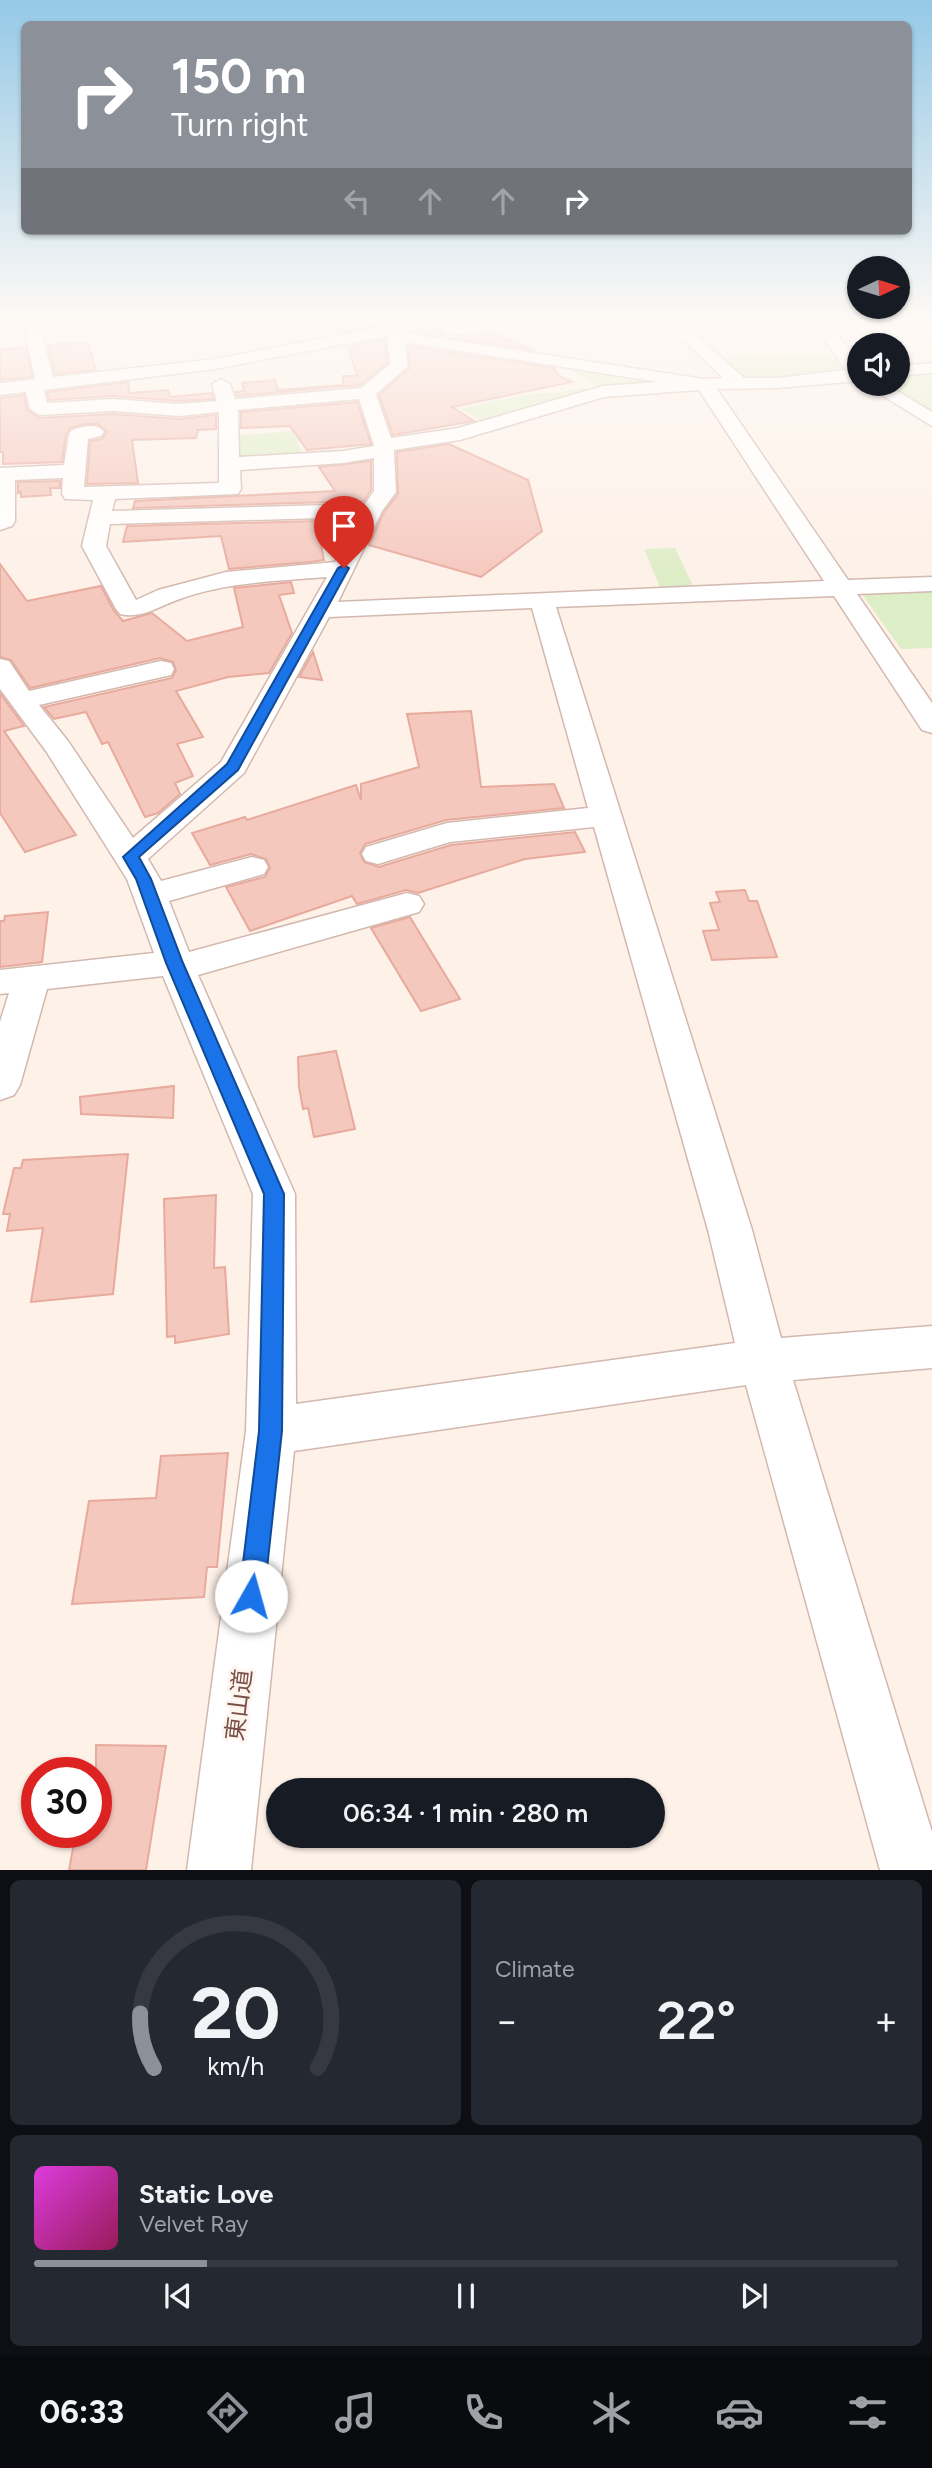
<!DOCTYPE html>
<meta charset="utf-8">
<style>
:root{--surface:#171b24;--page:#242831;--text:#f1f3f6;--muted:#9ea1a6;--line:#363941;--accent:#8c9099}
body{margin:0;font-family:Figtree,"Noto Sans JP",sans-serif;background:var(--page);color:var(--text);height:100vh;display:flex;flex-direction:column;font-size:26px;white-space:nowrap}
*{box-sizing:border-box;margin:0}
p{font-size:23px;color:var(--muted)}
.icon{flex:none;width:38px;height:38px;fill:none;stroke:currentColor;stroke-width:2;stroke-linecap:round;stroke-linejoin:round}
.map{position:relative;height:1870px;overflow:hidden}
.sheet{display:flex;flex-direction:column;gap:10px;padding:10px;background:#0d0f14;flex:1}
.sheet>*{flex:none}
.top-card{position:absolute;left:21px;top:21px;width:891px;height:214px;border-radius:10px;box-shadow:0 2px 5px #0004;background:#8c9099;color:#fff;overflow:hidden}
.needle{width:46px;rotate:86deg}
.buttons{position:absolute;left:847px;top:256px;display:grid;gap:14px}
.buttons a{display:grid;place-items:center;width:63px;height:63px;border-radius:50%;background:var(--surface);box-shadow:0 2px 5px #0004;font-size:35px}
.speed{position:absolute;left:21px;top:1757px;display:flex;gap:14px;font-size:35px;font-weight:700;text-align:center}
.speed>*{display:grid;place-content:center;width:91px;height:91px;border-radius:50%;background:var(--surface);box-shadow:0 2px 5px #0004;line-height:1}
.speed .limit{border:10px solid #d22;background:#fff;color:#111}
.pin{position:absolute;display:grid;place-items:center;width:60px;height:60px;color:#fff;margin:-72px -30px;border-radius:50% 50% 50% 0;rotate:-45deg;box-shadow:0 0 7px #0007}
.pin .icon{rotate:45deg}
.me{position:absolute;width:77px;margin:-38px;rotate:7deg;stroke-linejoin:round;filter:drop-shadow(0 0 5px #0008)}
.turn{display:flex;align-items:center;gap:24px;height:147px;padding:0 35px;font-size:32px}
.turn .icon{width:91px;height:91px;stroke-width:2.5}
.turn b{display:block;font-size:49px;line-height:60px}
.lanes{display:flex;align-items:center;height:66px;padding:0 35px;background:#0003;justify-content:center;gap:35px;direction:ltr}
.lanes .off{opacity:.35}
.big{font-size:52px;font-weight:600;line-height:1.1}
.sheet .tile{flex:1;display:flex;flex-direction:column;justify-content:center;gap:10px;min-width:0;padding:0 24px;border-radius:10px;background:var(--page)}
.sheet .dial{align-items:center;gap:0}
.dial svg{height:182px;overflow:visible;fill:none;stroke:var(--line);stroke-width:7;stroke-linecap:round;text-anchor:middle}
.dial text{fill:var(--text);stroke:none}
.song{display:flex;align-items:center;gap:21px}
.cover{width:84px;height:84px;border-radius:10px;background:linear-gradient(135deg,hsl(300 70% 55%),hsl(330 70% 35%))}
.played{height:7px;border-radius:4px;background:linear-gradient(90deg,var(--accent) 20%,var(--line) 20%)}
.keys{display:flex;justify-content:space-around;direction:ltr}
.heat{display:flex;justify-content:space-between;align-items:center;font-size:38px;direction:ltr}
.sheet .tiles{flex:1;display:grid;gap:10px;grid-template-columns:1fr 1fr}
.tile:last-child{grid-column:span 2}
.trip{position:absolute;left:266px;top:1778px;width:399px;height:70px;border-radius:35px;background:var(--surface);box-shadow:0 2px 5px #0004;font-weight:600;line-height:70px;text-align:center}
.tabs{display:flex;height:112px;justify-content:space-around;align-items:center;background:#090b0e;color:var(--muted)}
.tabs .icon{width:49px;height:49px}
.tabs .active{color:var(--accent)}
.tabs b{font-size:32px;color:var(--text)}
.map>svg:first-child{display:block}
.green{fill:#ddedc5}
.building{fill:#f5c8be;stroke:#e8aa9d;stroke-width:2}
.lines{fill:none;stroke-linecap:round;stroke-linejoin:round}
.street-casing{stroke:#d3b8af;stroke-width:3}
.street{fill:#fff;fill-rule:evenodd}
.route{fill:#1a73e8;stroke:#114b97;stroke-width:2}
.labels{text-anchor:middle;stroke-width:6;stroke-linejoin:round;paint-order:stroke}
.near-street-label{font-size:24px;fill:#7a514a;stroke:#fff5ef}
</style>
<div class="map">
<svg width="932" height="1870" viewBox="0 0 932 1870">
<rect width="100%" height="100%" fill="#fdf1e8"/>
<!-- green -->
<g class="green">
<polygon points="835,355 845,372 742,382 711,356"/>
<polygon points="564,365 659,379 660,384 610,388 597,386"/>
<polygon points="932,371 932,416 878,383 898,383 898,375"/>
<polygon points="584,387 592,392 484,422 460,409 534,393 557,393"/>
<polygon points="295,431 302,455 239,458 238,435"/>
<polygon points="675,548 693,586 660,587 644,549"/>
<polygon points="932,589 932,648 901,649 860,591"/>
</g>
<!-- building -->
<g class="building">
<polygon points="361,322 397,322 343,332 341,325"/>
<polygon points="426,322 463,322 450,322 441,328 441,332 449,337 417,332 425,329"/>
<polygon points="494,334 534,350 451,338"/>
<polygon points="385,339 387,363 360,385 237,396 235,392 244,391 242,383 275,380 278,390 343,385 343,376 357,376 348,346"/>
<polygon points="88,342 96,370 55,374 48,345"/>
<polygon points="408,346 554,368 559,376 572,382 452,407 474,421 393,435 379,395 410,368"/>
<polygon points="26,347 32,377 0,380 0,350"/>
<polygon points="128,382 129,393 168,390 170,397 212,393 214,399 179,401 113,396 49,400 47,392"/>
<polygon points="24,395 27,410 39,418 113,414 179,419 216,415 216,429 198,430 196,438 132,440 138,483 87,484 90,441 102,439 107,432 98,424 84,424 70,428 66,434 62,462 3,464 3,452 0,452 0,398"/>
<polygon points="357,402 371,444 307,450 290,426 241,428 241,412"/>
<polygon points="449,444 528,480 542,531 481,577 369,545 384,512 398,494 397,452"/>
<polygon points="371,461 371,490 364,501 133,508 135,501 335,491 319,467"/>
<polygon points="60,481 60,488 50,488 51,495 21,497 21,492 18,493 18,482"/>
<polygon points="353,520 344,538 318,531 324,560 310,562 229,569 221,536 123,542 127,526"/>
<polygon points="0,564 27,601 101,586 114,611 123,621 152,613 187,641 243,627 234,588 291,582 294,593 279,595 292,633 269,673 228,677 176,691 203,737 177,744 193,776 175,783 180,794 158,813 145,817 108,742 102,744 86,712 54,719 44,707 172,678 176,670 173,662 160,658 30,688 11,660 0,657"/>
<polygon points="313,652 322,680 299,677"/>
<polygon points="0,693 24,726 4,731 76,835 25,852 0,813"/>
<polygon points="471,711 481,787 554,784 564,808 446,820 365,844 360,853 364,862 379,867 451,845 575,832 585,852 525,859 418,893 406,890 357,904 352,896 250,931 226,887 265,877 270,868 266,859 251,854 210,865 192,833 245,817 247,820 356,785 361,800 361,784 419,767 407,714"/>
<polygon points="745,890 749,901 757,901 777,957 712,960 703,931 719,930 710,903 720,902 716,892"/>
<polygon points="48,912 42,962 0,967 0,921 4,921 5,916"/>
<polygon points="410,917 419,932 460,999 421,1011 371,928"/>
<polygon points="336,1051 355,1129 314,1137 308,1108 303,1109 299,1087 298,1057"/>
<polygon points="174,1086 173,1118 81,1114 80,1097"/>
<polygon points="128,1154 113,1294 31,1302 43,1228 7,1231 10,1214 3,1214 14,1168 21,1168 23,1160"/>
<polygon points="216,1195 214,1268 225,1267 229,1334 175,1343 175,1336 167,1337 164,1199"/>
<polygon points="228,1453 217,1567 207,1567 204,1597 72,1604 89,1501 156,1498 161,1456"/>
<polygon points="96,1745 166,1746 146,1870 69,1870 76,1832 96,1832"/>
</g>
<g class="lines">
<defs>
<g id="street">
<path d="M23 322H39L53 377 215 359 409 322H423L425 325 423 328 404 333 704 379 723 378 665 322H682L744 378H777L846 370 812 322H828L859 364V381L777 388 717 389 848 580 932 577V591L857 594 932 703V733L922 730 834 596 556 607 752 1230 781 1338 932 1326V1368L793 1380 932 1832V1870H880L746 1385 294 1451 251 1870H187L246 1431 253 1194 163 976 47 989 20 1085 14 1095 0 1100V1022L9 993 0 994V970L154 953 127 879 46 751 0 689V659L9 661 29 691 161 661 171 663 174 669 171 675 39 705 68 741 133 838 221 762 327 577C277 581 224 582 177 600 158 607 141 619 120 614L116 609 82 546 93 500 65 499 62 494 63 478 15 480V521L12 526 0 530V468L64 465 69 434 72 430C82 427 97 422 104 432L101 436 88 439 84 487 219 483V412L179 416 113 411 39 415 30 409 26 392 0 395V383L35 379ZM387 336 390 364 361 388 235 399 230 384 221 379 212 384 217 401 179 404 113 399 47 403 44 390 215 369ZM405 343H411L658 382 603 386 458 428 391 438 376 394 408 366ZM699 390 824 581 338 602 382 511 396 492 394 450 460 440 604 397ZM359 399 374 446 343 451 239 457 238 410ZM374 458V491L365 504 112 511 115 499 238 494 241 489 240 470 343 463ZM357 517 335 562 226 572 158 590 136 600 106 546 110 524ZM532 608 588 808 447 823 366 847 362 854 366 861 378 864 450 842 594 827 708 1230 735 1343 296 1404 295 1194 198 975 419 912 424 904 419 896 407 893 189 952 169 901 264 874 268 867 264 860 252 857 161 881 148 859 244 773 329 617Z"/>
<polygon points="497,322 566,322 558,327 450,335 442,330 450,325"/>
<polygon points="932,363 932,373 898,376 898,366"/>
<polygon points="862,383 884,383 932,412 932,426"/>
</g>
</defs>
<!-- street casing -->
<use href="#street" class="street-casing"/>
<!-- street -->
<use href="#street" class="street"/>
</g>
<!-- sky -->
<linearGradient id="sky" x2="0" y2="1"><stop stop-color="#95c9e7"/><stop offset="0.55" stop-color="#fef9f5"/><stop offset="1" stop-color="#fef9f5" stop-opacity="0"/></linearGradient>
<rect width="932" height="583" fill="url(#sky)"/>
<!-- route -->
<polygon class="route" points="344,565 349,568 238,770 139,857 151,879 183,963 284,1194 282,1431 264,1596 260,1605 251,1608 243,1605 239,1596 259,1431 264,1194 166,963 136,879 123,857 227,764 338,568"/>
<g class="labels">
<!-- near-street labels -->
<g class="near-street-label">
<text transform="translate(239 1705) rotate(-83)" y="8">東山道</text>
</g>
</g>
</svg>
<div class="buttons">
<a><svg class="needle" viewBox="-14 -14 28 28"><path d="M0-13l5 13h-10z" fill="#e53935"/><path d="M0 13l5-13h-10z" fill="#9ea1a6"/></svg></a>
<a><svg class="icon" aria-label="sound" viewBox="0 0 24 24"><path d="M4 9h4l5-4v14l-5-4H4zM17 9q2 3 0 6"/></svg></a>
</div>
<div class="speed"><div class="limit">30</div></div>
<div class="pin" style="left:344px;top:568px;background:#d93025"><svg class="icon" aria-label="arrive" viewBox="0 0 24 24"><path d="M6 21V4h12l-3 4 3 4H6"/></svg></div>
<svg class="me" style="left:251px;top:1596px" viewBox="-20 -20 40 40"><circle r="19" fill="#fff"/><path d="M0-13L10 11 0 6-10 11z" fill="#1a73e8"/></svg>
<div class="trip">06:34 · 1 min · 280 m</div>
<div class="top-card">
<div class="turn"><svg class="icon" aria-label="right" viewBox="0 0 24 24"><path d="M7 20v-9h11M14 6l5 5-5 5"/></svg><div><b>150 m</b>Turn right</div></div>
<div class="lanes"><svg class="icon off" aria-label="left" viewBox="0 0 24 24"><path d="M17 20v-9H6M10 6l-5 5 5 5"/></svg><svg class="icon off" aria-label="ahead" viewBox="0 0 24 24"><path d="M12 20V5M6 11l6-6 6 6"/></svg><svg class="icon off" aria-label="ahead" viewBox="0 0 24 24"><path d="M12 20V5M6 11l6-6 6 6"/></svg><svg class="icon" aria-label="right" viewBox="0 0 24 24"><path d="M7 20v-9h11M14 6l5 5-5 5"/></svg></div>
</div>
</div>
<section class="sheet">
<div class="tiles">
<div class="tile dial"><svg viewBox="0 0 100 80">
<path d="M14 69A42 42 0 1 1 86 69"/>
<path d="M14 69A42 42 0 0 1 8 45" stroke="#8c9099"/>
<text x="50" y="56" font-size="32" font-weight="700">20</text>
<text x="50" y="72" font-size="11">km/h</text>
</svg></div>
<div class="tile"><p>Climate</p>
<div class="heat"><a>−</a><b class="big">22°</b><a>+</a></div>
</div>
<div class="tile">
<div class="song"><i class="cover"></i><div><b>Static Love</b><p>Velvet Ray</p></div></div>
<div class="played"></div>
<div class="keys"><svg class="icon" aria-label="previous" viewBox="0 0 24 24"><path d="M18 5L8 12l10 7zM5 5v14"/></svg><svg class="icon" aria-label="pause" viewBox="0 0 24 24"><path d="M8 5v14M16 5v14"/></svg><svg class="icon" aria-label="next" viewBox="0 0 24 24"><path d="M6 5l10 7-10 7zM19 5v14"/></svg></div>
</div>
</div>
</section>
<nav class="tabs">
<b>06:33</b>
<svg class="icon active" aria-label="directions" viewBox="0 0 24 24"><path d="M12 3l9 9-9 9-9-9zM9 14v-3h6M13 9l2 2-2 2"/></svg>
<svg class="icon" aria-label="music" viewBox="0 0 24 24"><path d="M9 18V5l10-2v13"/><circle cx="6" cy="18" r="3"/><circle cx="16" cy="16" r="3"/></svg>
<svg class="icon" aria-label="phone" viewBox="0 0 24 24"><path d="M5 4h4l2 5-3 2q2 4 5 5l2-3 5 2v4C11 20 4 13 5 4z"/></svg>
<svg class="icon" aria-label="climate" viewBox="0 0 24 24"><path d="M12 3v18M4 7l16 10M4 17L20 7"/></svg>
<svg class="icon" aria-label="car" viewBox="0 0 24 24"><path d="M5 17H2v-5l4-1 3-4h7l3 4 3 1v5h-3M9 17h6M6 11h13"/><circle cx="7" cy="17" r="2"/><circle cx="17" cy="17" r="2"/></svg>
<svg class="icon" aria-label="filters" viewBox="0 0 24 24"><path d="M4 7h16M4 17h16"/><circle cx="9" cy="7" r="2"/><circle cx="15" cy="17" r="2"/></svg>
</nav>
